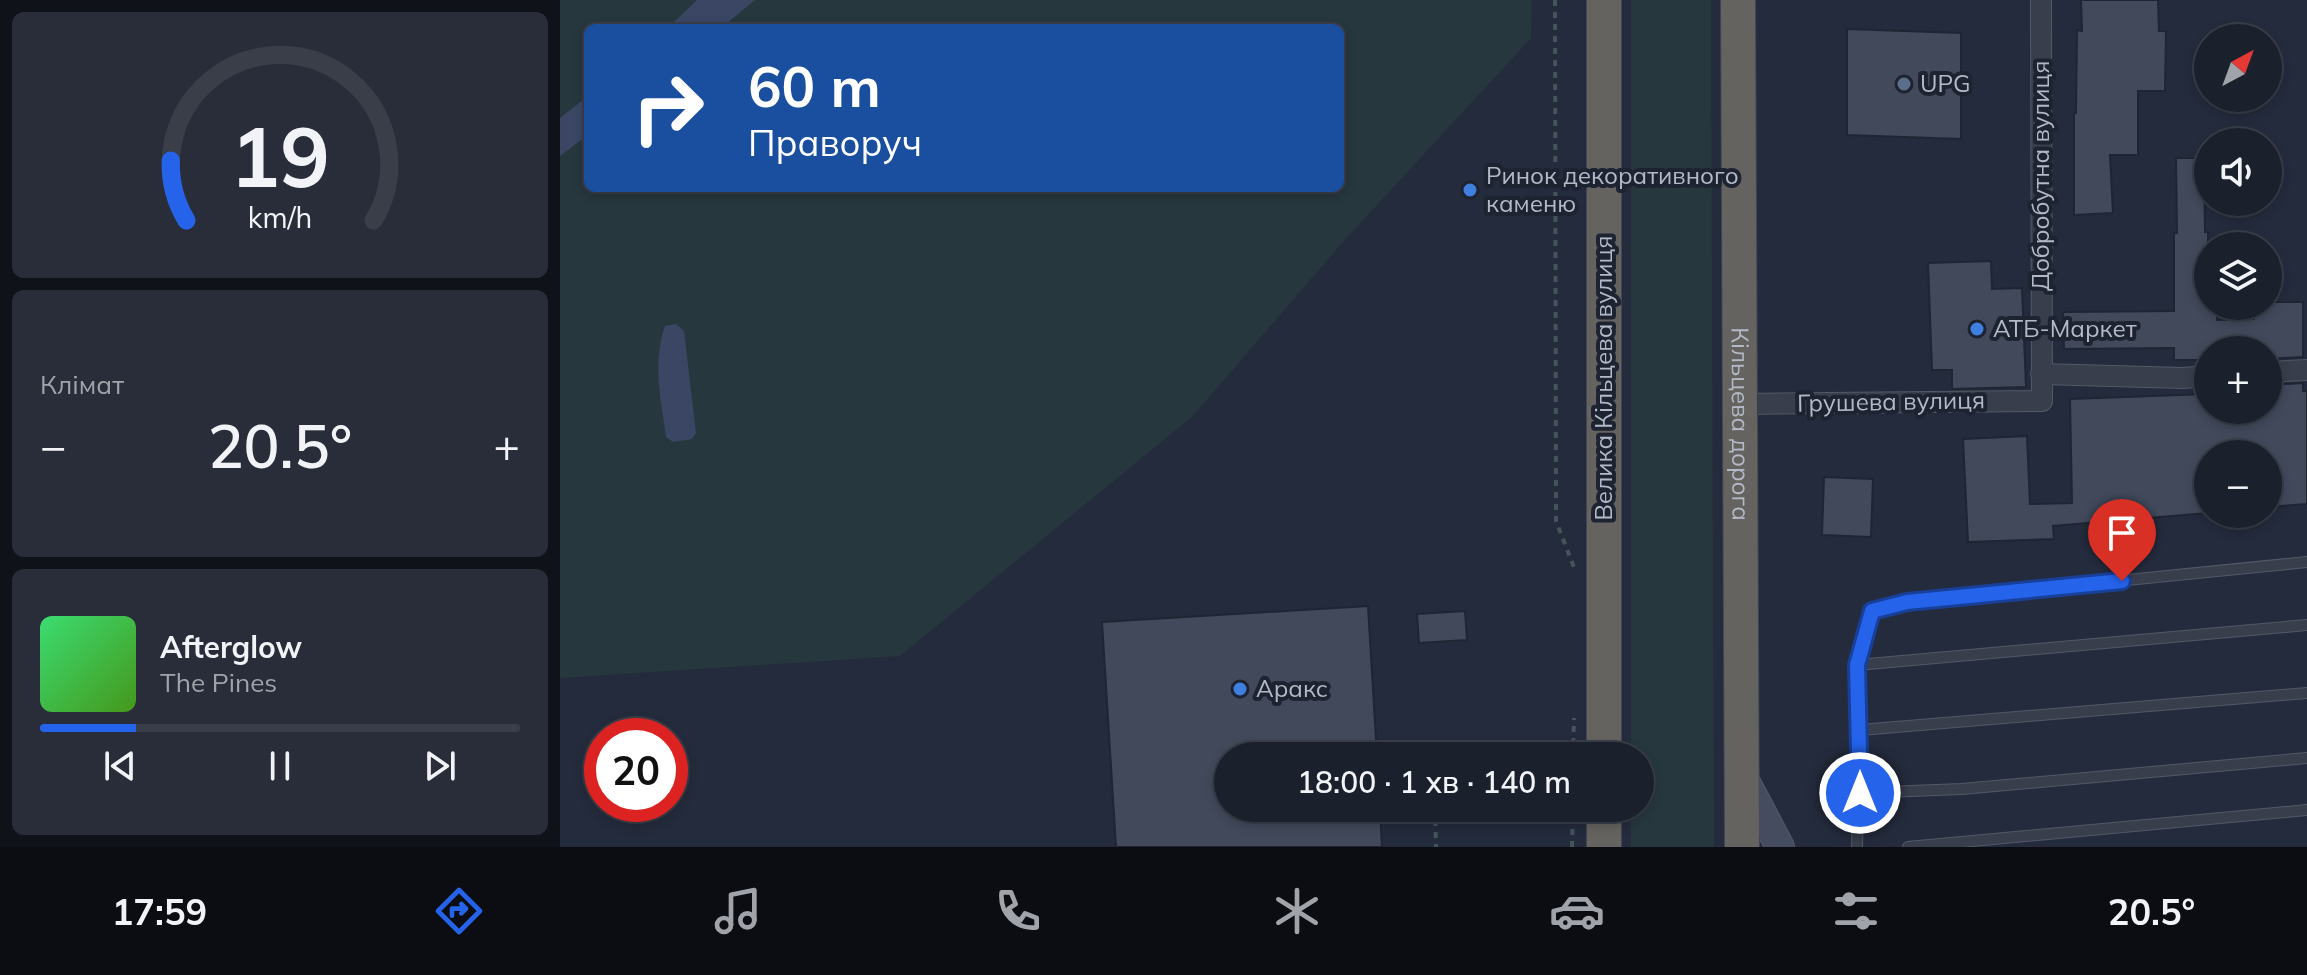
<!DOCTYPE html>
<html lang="uk">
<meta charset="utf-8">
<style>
:root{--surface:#1b202d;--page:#282d39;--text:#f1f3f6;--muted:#a0a3aa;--line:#393e49;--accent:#2563eb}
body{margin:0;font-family:Mulish,sans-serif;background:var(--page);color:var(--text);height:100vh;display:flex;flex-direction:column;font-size:30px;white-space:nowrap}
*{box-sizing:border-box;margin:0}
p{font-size:26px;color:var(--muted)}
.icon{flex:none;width:44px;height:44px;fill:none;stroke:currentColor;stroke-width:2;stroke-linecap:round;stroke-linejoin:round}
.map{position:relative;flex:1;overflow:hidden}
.side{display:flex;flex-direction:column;gap:12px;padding:12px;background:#0f1219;width:560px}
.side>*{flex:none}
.guide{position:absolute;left:24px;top:24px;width:760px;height:168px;border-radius:12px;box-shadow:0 4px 12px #0003,0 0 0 2px var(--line);background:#1a4fa0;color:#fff;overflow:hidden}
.needle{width:52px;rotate:41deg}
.buttons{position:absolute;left:1634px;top:24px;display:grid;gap:16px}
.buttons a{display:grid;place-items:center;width:88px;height:88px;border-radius:50%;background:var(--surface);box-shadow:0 4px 12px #0003,0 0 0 2px var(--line);font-size:40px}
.speed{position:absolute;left:24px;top:718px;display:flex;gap:16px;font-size:40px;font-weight:700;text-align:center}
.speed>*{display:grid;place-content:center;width:104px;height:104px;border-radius:50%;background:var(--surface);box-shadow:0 4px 12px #0003,0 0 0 2px var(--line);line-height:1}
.speed .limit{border:12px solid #d22;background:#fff;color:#111}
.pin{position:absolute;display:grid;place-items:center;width:68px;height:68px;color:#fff;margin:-82px -34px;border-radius:50% 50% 50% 0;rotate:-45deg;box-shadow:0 0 8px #0007}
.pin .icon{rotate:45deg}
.me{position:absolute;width:88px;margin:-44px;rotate:0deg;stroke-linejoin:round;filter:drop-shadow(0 0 6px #0008)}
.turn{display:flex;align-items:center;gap:28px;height:168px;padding:0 32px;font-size:36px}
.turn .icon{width:104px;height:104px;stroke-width:2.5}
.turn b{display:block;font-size:56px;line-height:68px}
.big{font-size:60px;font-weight:600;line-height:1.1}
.side .tile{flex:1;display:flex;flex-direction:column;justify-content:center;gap:12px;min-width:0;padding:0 28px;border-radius:12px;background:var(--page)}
.side .dial{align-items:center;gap:0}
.dial svg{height:208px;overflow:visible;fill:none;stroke:var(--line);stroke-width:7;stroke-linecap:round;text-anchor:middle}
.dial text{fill:var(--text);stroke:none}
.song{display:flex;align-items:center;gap:24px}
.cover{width:96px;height:96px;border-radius:12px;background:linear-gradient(135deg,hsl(140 70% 55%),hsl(100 70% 35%))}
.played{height:8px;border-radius:4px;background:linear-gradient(90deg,var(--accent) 20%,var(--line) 20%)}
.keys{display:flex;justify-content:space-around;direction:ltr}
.heat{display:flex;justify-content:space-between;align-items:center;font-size:44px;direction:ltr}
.trip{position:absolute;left:654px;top:742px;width:440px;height:80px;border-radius:40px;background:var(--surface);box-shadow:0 4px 12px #0003,0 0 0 2px var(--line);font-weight:600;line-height:80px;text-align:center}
.tabs{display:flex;height:128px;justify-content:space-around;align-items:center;background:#0b0d12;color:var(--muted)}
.tabs .icon{width:56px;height:56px}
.tabs .active{color:var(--accent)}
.tabs b{font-size:36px;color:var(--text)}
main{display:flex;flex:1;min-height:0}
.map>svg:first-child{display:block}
.green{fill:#26373d;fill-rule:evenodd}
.water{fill:#3a4664}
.building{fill:#41495b;stroke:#1f2533;stroke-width:2}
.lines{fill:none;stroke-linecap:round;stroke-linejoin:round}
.service-casing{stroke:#535967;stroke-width:12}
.minor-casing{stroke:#535967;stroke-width:22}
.secondary-casing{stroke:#535967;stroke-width:30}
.trunk-casing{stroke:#404654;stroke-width:36}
.path{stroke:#44545a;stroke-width:4;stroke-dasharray:6 6;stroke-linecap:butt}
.service{stroke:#383e4c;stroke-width:10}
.minor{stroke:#383e4c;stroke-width:20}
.secondary{stroke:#464c5f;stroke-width:28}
.trunk{stroke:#646360;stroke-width:34}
.route-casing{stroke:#184099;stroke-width:20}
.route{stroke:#2563eb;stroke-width:14}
.service-dot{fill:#5c6f8a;stroke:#1d2331;stroke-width:3}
.shop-dot{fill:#3f7fe0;stroke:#1d2331;stroke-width:3}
.labels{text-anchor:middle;stroke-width:8;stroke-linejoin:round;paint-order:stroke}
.poi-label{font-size:24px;fill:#b4b9c7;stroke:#1d2331;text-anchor:start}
.street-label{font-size:24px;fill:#b4b9c7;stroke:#1d2331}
</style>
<main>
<section class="side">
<div class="tile dial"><svg viewBox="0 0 100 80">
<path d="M14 69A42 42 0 1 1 86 69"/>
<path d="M14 69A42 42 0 0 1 8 46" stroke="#2563eb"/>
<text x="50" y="56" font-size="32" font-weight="700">19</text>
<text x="50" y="72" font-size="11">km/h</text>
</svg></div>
<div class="tile"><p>Клімат</p>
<div class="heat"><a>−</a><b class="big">20.5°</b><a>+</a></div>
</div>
<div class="tile">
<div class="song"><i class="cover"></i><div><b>Afterglow</b><p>The Pines</p></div></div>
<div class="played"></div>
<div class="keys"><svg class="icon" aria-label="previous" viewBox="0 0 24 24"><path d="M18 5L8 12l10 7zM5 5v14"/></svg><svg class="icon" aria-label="pause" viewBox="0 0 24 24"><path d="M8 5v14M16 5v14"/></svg><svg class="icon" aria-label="next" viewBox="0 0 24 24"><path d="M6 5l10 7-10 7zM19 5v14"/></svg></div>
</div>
</section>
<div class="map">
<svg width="1747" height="847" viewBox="0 0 1747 847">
<rect width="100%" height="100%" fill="#242b3c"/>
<!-- green -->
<g class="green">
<path d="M0 0H972L971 38 782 243 633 416 340 656 0 678ZM28 28H780V188H28Z"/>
<polygon points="1071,0 1151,0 1154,847 1071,847 1071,808 1080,808 1080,756 1071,756"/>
</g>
<!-- water -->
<g class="water">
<polygon points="137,0 195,0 161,28 108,28"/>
<polygon points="28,96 28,135 0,156 0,118"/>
<path d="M116 324 124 331 136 433 132 439 113 442 106 437C101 399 92 363 105 326Z"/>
</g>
<!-- building -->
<g class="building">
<polygon points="1521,0 1598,0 1599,31 1606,31 1605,91 1578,91 1578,155 1550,155 1553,213 1514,215 1514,113 1516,113 1517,30 1522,31"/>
<polygon points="1287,29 1401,33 1401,139 1287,135"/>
<polygon points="1616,158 1644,158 1645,232 1648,232 1648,306 1657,306 1657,320 1694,319 1694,306 1708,306 1708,302 1743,302 1743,357 1708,359 1708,350 1694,350 1694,344 1657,344 1657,350 1648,350 1648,360 1614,360 1614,348 1504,349 1503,312 1614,311 1614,233 1617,233"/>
<polygon points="1431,261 1432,289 1462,288 1466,387 1392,389 1392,370 1372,370 1368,263"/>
<polygon points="1743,383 1743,391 1747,391 1747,504 1708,507 1708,454 1648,454 1648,513 1493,526 1494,539 1408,542 1403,439 1467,436 1470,504 1512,503 1510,399 1648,394 1648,410 1708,410 1708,385"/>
<polygon points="1264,477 1313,479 1311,537 1262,535"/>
<polygon points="808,606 817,756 668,756 668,808 820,808 822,847 556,847 542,622"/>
<polygon points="905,611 907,640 859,643 857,614"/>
</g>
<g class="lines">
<defs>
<g id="service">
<polyline points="1297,665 1747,625"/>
<polyline points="1300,730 1747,693"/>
<polyline points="1300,793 1402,789 1747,758"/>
<polyline points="1297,847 1300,730 1297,665 1312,611 1347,602 1747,562"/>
<polyline points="1348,847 1747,810"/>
</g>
<g id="minor">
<polyline points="1708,372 1747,370"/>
<polyline points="1481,374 1623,378 1648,376"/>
<polyline points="1180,404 1482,401 1481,0"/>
</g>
<polyline id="secondary" points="1182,775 1220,847"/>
<g id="trunk">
<polyline points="1044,0 1044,756"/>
<path id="s1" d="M1178 0 1182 847"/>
<polyline points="1044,808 1044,847"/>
</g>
</defs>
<!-- service casing -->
<use href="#service" class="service-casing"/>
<!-- minor casing -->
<use href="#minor" class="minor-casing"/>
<!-- secondary casing -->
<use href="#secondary" class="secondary-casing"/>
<!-- trunk casing -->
<use href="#trunk" class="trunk-casing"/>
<!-- path -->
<g class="path">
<polyline points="995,0 996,521 1015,570"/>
<polyline points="1013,756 1014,718"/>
<polyline points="875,808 876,847"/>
<polyline points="820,810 851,808"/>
<polyline points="1012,847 1013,808"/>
</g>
<!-- service -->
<use href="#service" class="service"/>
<!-- minor -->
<use href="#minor" class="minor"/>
<!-- secondary -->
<use href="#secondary" class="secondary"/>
<!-- trunk -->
<use href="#trunk" class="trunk"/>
</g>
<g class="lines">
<defs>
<polyline id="route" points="1300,793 1297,665 1312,611 1347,602 1562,581"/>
</defs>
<!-- route casing -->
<use href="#route" class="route-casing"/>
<!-- route -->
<use href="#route" class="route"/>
</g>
<!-- markers -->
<circle class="service-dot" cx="1344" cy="84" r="8"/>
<g class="shop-dot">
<circle cx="910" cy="190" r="8"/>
<circle cx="1417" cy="329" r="8"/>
<circle cx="680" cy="689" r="8"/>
</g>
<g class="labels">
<!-- poi labels -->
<g class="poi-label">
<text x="1360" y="92">UPG</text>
<text x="926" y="184">Ринок декоративного<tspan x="926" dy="28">каменю</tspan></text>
<text x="1433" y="337">АТБ-Маркет</text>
<text x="696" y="697">Аракс</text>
</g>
<!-- street labels -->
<g class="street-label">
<text transform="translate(1481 176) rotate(-90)" y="8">Добробутна вулиця</text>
<text transform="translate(1044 378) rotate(-90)" y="8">Велика Кільцева вулиця</text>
<text transform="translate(1331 402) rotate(-1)" y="8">Грушева вулиця</text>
<text dy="8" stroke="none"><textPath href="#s1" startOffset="424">Кільцева дорога</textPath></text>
</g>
</g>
</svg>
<div class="buttons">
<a><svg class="needle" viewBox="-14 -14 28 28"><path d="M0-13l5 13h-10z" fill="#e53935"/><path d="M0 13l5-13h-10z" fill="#a0a3aa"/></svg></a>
<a><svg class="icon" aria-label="sound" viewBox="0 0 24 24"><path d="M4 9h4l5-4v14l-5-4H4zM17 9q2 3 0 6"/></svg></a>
<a><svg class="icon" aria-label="layers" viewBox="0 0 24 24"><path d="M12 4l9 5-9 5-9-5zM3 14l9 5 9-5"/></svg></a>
<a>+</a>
<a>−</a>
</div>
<div class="speed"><div class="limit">20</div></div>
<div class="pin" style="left:1562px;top:581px;background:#d93025"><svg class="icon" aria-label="arrive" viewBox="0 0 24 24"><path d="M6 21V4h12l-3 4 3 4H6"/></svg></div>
<svg class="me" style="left:1300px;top:793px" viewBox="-20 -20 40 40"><circle r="17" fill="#2563eb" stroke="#fff" stroke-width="3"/><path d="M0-11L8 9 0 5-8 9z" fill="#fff"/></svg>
<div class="trip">18:00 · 1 хв · 140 m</div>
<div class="guide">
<div class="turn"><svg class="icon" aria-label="right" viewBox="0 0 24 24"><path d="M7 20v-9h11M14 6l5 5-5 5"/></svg><div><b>60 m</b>Праворуч</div></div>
</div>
</div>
</main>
<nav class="tabs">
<b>17:59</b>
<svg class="icon active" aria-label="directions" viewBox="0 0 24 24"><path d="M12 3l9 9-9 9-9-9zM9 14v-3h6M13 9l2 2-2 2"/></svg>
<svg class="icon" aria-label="music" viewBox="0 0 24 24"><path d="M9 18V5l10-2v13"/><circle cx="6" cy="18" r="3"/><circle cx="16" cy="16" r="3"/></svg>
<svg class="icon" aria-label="phone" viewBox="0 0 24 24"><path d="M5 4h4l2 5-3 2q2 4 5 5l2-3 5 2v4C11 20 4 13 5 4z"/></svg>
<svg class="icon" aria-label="climate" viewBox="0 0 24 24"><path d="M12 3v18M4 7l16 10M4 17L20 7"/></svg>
<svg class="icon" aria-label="car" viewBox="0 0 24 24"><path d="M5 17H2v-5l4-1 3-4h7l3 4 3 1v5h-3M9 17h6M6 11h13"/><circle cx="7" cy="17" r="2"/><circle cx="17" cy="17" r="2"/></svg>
<svg class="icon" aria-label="filters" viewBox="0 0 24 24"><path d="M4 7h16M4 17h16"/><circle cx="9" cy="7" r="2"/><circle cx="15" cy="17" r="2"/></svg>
<b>20.5°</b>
</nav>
